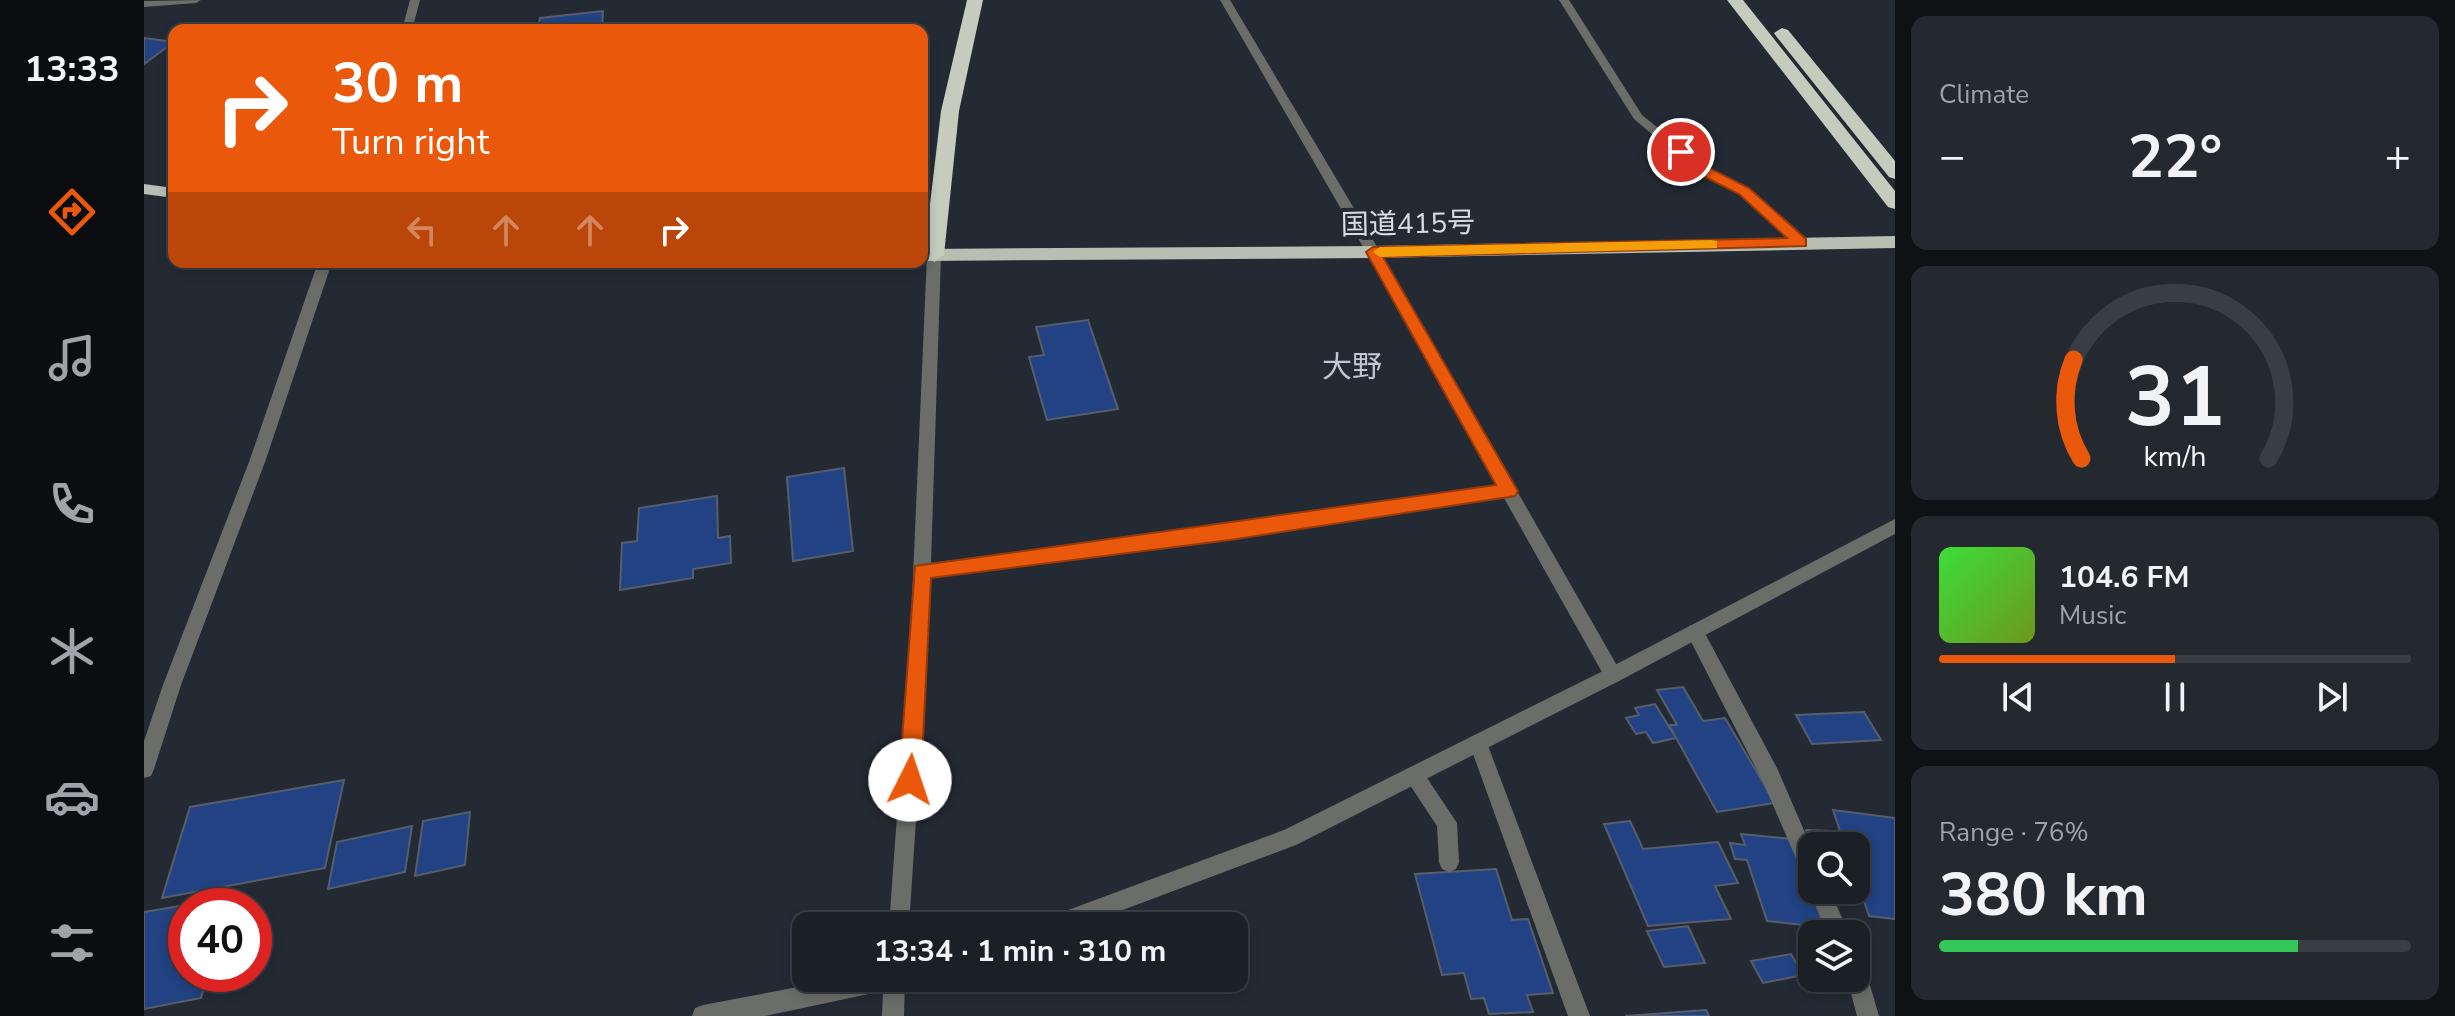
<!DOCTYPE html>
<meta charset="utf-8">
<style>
:root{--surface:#1b2027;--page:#24282f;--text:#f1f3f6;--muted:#a0a3a7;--line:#393e44;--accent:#ea580c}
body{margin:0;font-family:"Nunito Sans","Noto Sans JP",sans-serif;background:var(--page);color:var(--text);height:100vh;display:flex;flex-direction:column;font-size:30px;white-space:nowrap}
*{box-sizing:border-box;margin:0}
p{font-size:26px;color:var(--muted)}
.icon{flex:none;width:44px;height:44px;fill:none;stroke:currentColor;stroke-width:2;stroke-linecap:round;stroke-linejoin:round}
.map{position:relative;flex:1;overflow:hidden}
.details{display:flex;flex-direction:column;gap:16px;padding:16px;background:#0f1215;width:560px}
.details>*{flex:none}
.hud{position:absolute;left:24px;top:24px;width:760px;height:244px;border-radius:16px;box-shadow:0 4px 12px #0003,0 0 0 2px var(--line);background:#ea580c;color:#fff;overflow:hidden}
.tools{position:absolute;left:1654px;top:832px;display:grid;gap:16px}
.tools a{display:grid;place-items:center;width:72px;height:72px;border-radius:16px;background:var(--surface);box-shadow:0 4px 12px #0003,0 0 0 2px var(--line);font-size:40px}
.speed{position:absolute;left:24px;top:888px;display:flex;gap:16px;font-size:40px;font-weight:700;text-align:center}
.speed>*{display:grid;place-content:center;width:104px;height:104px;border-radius:50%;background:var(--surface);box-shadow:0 4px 12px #0003,0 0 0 2px var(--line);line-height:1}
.speed .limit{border:12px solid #d22;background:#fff;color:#111}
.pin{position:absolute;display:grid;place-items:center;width:68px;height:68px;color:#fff;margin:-34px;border:4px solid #fff;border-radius:50%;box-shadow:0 2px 8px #0007}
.me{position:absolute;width:88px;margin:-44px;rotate:4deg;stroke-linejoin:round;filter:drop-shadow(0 0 6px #0008)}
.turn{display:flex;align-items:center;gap:28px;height:168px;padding:0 32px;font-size:36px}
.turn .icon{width:104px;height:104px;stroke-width:2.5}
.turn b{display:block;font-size:56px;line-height:68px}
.lanes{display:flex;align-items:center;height:76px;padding:0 32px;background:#0003;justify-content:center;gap:40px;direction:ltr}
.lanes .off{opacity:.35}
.big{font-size:60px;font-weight:700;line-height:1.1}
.details .card{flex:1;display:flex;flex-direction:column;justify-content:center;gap:12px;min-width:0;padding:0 28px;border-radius:16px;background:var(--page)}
.details .dial{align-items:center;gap:0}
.dial svg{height:208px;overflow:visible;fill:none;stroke:var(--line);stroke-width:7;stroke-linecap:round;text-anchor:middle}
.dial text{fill:var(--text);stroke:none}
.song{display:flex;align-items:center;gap:24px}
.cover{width:96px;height:96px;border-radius:12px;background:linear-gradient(135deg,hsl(120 70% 55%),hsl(80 70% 35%))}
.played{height:8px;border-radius:4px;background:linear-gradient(90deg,var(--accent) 50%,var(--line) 50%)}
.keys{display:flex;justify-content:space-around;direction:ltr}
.heat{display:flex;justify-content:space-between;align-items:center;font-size:44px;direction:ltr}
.charge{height:12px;border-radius:6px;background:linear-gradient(90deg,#34c759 76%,var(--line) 0)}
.trip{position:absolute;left:648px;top:912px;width:456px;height:80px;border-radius:16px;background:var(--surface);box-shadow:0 4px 12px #0003,0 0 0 2px var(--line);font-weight:700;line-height:80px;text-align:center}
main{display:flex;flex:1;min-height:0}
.tab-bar{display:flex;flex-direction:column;width:144px;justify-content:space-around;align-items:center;background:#0b0d10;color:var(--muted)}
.tab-bar .icon{width:56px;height:56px}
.tab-bar .on{color:var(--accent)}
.tab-bar b{font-size:36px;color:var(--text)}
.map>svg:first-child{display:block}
.building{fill:#224283;stroke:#575e6a;stroke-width:2}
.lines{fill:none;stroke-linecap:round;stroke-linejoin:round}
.minor{fill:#6b6e68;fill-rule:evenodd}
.tertiary{fill:#6b6e68;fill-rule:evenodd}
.trunk{fill:#b8bfb2;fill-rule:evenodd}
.motorway{fill:#c5ccbe;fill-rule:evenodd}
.route{fill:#ea580c;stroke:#983908;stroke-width:2}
.slow{fill:#f59e0b}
.labels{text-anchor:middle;stroke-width:8;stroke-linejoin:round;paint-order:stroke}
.street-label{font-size:28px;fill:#d8dce3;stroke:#242a34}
.neighbourhood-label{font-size:30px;fill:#c0c7d5;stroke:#242a34}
</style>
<main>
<nav class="tab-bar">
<b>13:33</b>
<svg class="icon on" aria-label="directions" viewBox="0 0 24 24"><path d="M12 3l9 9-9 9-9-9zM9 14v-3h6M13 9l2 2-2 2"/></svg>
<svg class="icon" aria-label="music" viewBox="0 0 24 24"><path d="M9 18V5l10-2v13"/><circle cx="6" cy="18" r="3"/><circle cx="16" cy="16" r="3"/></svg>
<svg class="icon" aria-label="phone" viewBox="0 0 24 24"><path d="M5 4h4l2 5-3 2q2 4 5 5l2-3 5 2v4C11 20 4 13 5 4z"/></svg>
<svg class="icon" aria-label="climate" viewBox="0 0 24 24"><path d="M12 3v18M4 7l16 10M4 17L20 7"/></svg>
<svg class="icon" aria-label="car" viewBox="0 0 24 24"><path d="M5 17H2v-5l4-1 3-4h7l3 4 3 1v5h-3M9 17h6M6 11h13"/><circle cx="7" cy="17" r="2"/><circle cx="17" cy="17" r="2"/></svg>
<svg class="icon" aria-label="filters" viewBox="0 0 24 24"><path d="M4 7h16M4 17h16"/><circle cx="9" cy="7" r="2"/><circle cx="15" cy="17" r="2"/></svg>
</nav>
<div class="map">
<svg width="1751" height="1016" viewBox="0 0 1751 1016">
<rect width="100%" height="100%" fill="#242a34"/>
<!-- building -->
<g class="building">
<polygon points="459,11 458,30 394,30 396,18"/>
<polygon points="0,38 30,42 0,64"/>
<polygon points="944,320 974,409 903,420 885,357 900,355 892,327"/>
<polygon points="700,468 709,551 649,561 643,477"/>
<polygon points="573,496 574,538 586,536 587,563 549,569 549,578 476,590 478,543 493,541 495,508"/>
<polygon points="1539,687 1559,721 1581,718 1631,803 1573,812 1525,725 1533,725 1513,690"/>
<polygon points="1511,704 1532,738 1509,743 1502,732 1492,734 1482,718 1495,715 1491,708"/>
<polygon points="1720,712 1737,740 1668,744 1652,715"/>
<polygon points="200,780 181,868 18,898 46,807"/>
<polygon points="1689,810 1751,818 1751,919 1725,916 1712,877 1712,846 1701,846"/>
<polygon points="326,812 321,865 271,876 279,821"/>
<polygon points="1486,821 1499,849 1574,842 1594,883 1571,886 1587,919 1504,926 1460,824"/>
<polygon points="268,826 261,872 184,889 193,842"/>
<polygon points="1662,830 1687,831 1693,846 1668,846"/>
<polygon points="1597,834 1649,839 1680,927 1623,921 1603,860 1591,859 1586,843 1601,845"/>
<polygon points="1352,869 1368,920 1384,919 1409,993 1383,995 1389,1012 1345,1014 1340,998 1327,999 1320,973 1298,975 1271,874"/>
<polygon points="77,899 75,906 42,906 42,974 64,974 57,998 0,1009 0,912"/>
<polygon points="1544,926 1561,963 1520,967 1503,931"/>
<polygon points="1647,954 1659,975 1619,983 1607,961"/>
<polygon points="1562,1010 1565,1016 1481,1016"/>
</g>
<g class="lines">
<!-- minor -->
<g class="minor">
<polygon points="57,0 52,3 0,7 0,1"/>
<polygon points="266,0 276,0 268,30 258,30"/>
<polygon points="1076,0 1086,0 1236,252 1475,669 1478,675 1475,681 1469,683 1463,681 1360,498 1086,539 778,578 772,576 770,571 772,566 778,564 1086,525 1354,486 1222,252"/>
<polygon points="1415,0 1425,0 1498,115 1562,167 1604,188 1662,240 1662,246 1652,246 1596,194 1554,173 1490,119"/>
<polygon points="174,262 188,262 121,462 37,685 10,769 7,776 0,778 0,741 19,685 105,462"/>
<polygon points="1551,624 1557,626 1633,768 1668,849 1668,882 1661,879 1619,782 1542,632 1545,626"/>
<polygon points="1334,734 1341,737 1343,743 1446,1016 1424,1016 1325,743 1327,737"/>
<polygon points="1270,767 1277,769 1313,823 1315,862 1312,869 1305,872 1298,869 1295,862 1293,826 1260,776 1263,769"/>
<polygon points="1668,885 1668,890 1686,890 1705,934 1684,934 1666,890"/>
<polygon points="1712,962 1720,965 1735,1016 1713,1016 1703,978 1712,978"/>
</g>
<!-- tertiary -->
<g class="tertiary">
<polygon points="790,251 797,255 785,623 765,926 745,926 767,623 783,255"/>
<polygon points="1751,519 1751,534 1475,681 1152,845 936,926 898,926 901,919 908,916 1140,830 1463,669"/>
<polygon points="702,978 761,978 760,1016 738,1016 739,991 621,1016 548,1016 551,1008 559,1005"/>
</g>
<!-- trunk -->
<g class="trunk">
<polygon points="0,184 30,188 30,198 0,194"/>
<polygon points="1751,236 1751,248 1229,258 778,261 778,249 1229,246"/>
</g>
<!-- motorway -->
<g class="motorway">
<polygon points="823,0 839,0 815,111 800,255 790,262 780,255 797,111"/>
<polygon points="1583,0 1599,0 1751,191 1751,209 1744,207"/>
<polygon points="1638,28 1644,30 1751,161 1751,179 1745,177 1632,36 1630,33"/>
</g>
</g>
<!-- route -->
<polygon class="route" points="1532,150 1541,150 1563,167 1605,188 1662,239 1662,246 1239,257 1371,486 1374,491 1371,496 1086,540 787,578 777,780 774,788 766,791 758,788 755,780 771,566 1352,485 1222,252 1229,247 1643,238 1595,194 1553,173 1532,155"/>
<!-- slow -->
<polygon class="slow" points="1567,240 1573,241 1573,248 1236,257 1229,252 1236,247"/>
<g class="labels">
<!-- street labels -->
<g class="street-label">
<text transform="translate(1264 223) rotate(-1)" y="10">国道415号</text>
</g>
<!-- neighbourhood labels -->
<g class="neighbourhood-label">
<text x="1208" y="377">大野</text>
</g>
</g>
</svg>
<div class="tools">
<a><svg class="icon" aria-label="search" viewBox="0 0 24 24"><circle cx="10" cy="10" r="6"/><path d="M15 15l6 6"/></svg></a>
<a><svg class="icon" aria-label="layers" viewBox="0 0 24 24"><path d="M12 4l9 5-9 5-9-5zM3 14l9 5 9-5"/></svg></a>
</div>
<div class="speed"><div class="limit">40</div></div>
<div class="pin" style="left:1537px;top:152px;background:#d93025"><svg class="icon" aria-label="arrive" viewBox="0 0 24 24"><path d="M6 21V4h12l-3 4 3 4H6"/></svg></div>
<svg class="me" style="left:766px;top:780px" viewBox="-20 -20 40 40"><circle r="19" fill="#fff"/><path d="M0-13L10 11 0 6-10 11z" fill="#ea580c"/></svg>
<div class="trip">13:34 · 1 min · 310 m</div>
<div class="hud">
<div class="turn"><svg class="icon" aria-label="right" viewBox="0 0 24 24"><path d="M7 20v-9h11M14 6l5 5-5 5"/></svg><div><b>30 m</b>Turn right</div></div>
<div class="lanes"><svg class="icon off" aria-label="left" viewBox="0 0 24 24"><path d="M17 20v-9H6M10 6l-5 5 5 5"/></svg><svg class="icon off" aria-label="ahead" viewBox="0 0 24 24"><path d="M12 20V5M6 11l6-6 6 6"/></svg><svg class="icon off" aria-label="ahead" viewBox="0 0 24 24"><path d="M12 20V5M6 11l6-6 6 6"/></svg><svg class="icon" aria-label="right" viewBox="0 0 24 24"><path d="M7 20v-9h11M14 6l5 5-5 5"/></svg></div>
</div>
</div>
<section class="details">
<div class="card"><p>Climate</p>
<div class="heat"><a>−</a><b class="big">22°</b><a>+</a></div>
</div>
<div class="card dial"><svg viewBox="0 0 100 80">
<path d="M14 69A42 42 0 1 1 86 69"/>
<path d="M14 69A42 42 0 0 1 11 31" stroke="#ea580c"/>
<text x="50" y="56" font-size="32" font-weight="700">31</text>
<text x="50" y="72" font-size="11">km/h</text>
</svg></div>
<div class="card">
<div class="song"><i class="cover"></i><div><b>104.6 FM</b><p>Music</p></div></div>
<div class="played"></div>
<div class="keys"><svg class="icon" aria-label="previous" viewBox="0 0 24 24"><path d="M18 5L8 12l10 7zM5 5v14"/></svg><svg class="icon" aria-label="pause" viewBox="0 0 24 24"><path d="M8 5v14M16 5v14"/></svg><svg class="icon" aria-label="next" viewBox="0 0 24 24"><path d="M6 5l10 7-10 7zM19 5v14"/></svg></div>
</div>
<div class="card"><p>Range · 76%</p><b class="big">380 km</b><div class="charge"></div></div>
</section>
</main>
